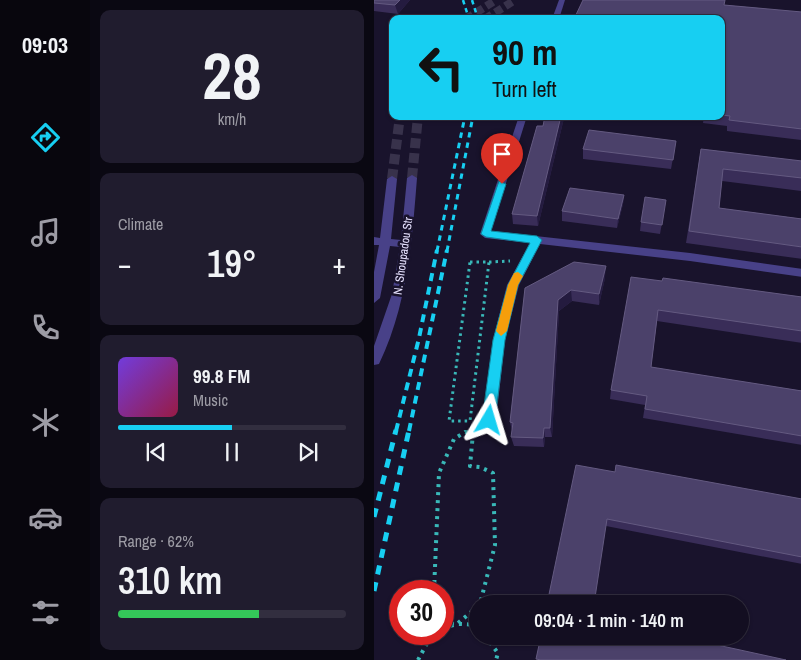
<!DOCTYPE html>
<meta charset="utf-8">
<style>
:root{--surface:#130e21;--page:#201c2e;--text:#f1f3f6;--muted:#9d9ca5;--line:#322e3f;--accent:#17cff2}
body{margin:0;font-family:"Archivo Narrow",sans-serif;background:var(--page);color:var(--text);height:100vh;display:flex;flex-direction:column;font-size:19px;white-space:nowrap}
*{box-sizing:border-box;margin:0}
p{font-size:16px;color:var(--muted)}
.icon{flex:none;width:28px;height:28px;fill:none;stroke:currentColor;stroke-width:2;stroke-linecap:round;stroke-linejoin:round}
.map{position:relative;flex:1;overflow:hidden}
.panel{display:flex;flex-direction:column;gap:10px;padding:10px;background:#0a0812;width:284px}
.panel>*{flex:none}
.hud{position:absolute;left:15px;top:15px;width:336px;height:105px;border-radius:10px;box-shadow:0 1px 4px #0004,0 0 0 1px var(--line);background:#17cff2;color:#111;overflow:hidden}
.speed{position:absolute;left:15px;top:580px;display:flex;gap:10px;font-size:25px;font-weight:700;text-align:center}
.speed>*{display:grid;place-content:center;width:65px;height:65px;border-radius:50%;background:var(--surface);box-shadow:0 1px 4px #0004,0 0 0 1px var(--line);line-height:1}
.speed .limit{border:8px solid #d22;background:#fff;color:#111}
.pin{position:absolute;display:grid;place-items:center;width:42px;height:42px;color:#fff;margin:-51px -21px;border-radius:50% 50% 50% 0;rotate:-45deg;box-shadow:0 0 5px #0007}
.pin .icon{rotate:45deg}
.me{position:absolute;width:55px;margin:-28px;rotate:7deg;stroke-linejoin:round;filter:drop-shadow(0 0 4px #0008)}
.turn{display:flex;align-items:center;gap:18px;height:105px;padding:0 20px;font-size:22px}
.turn .icon{width:65px;height:65px;stroke-width:2.5}
.turn b{display:block;font-size:35px;line-height:42px}
.big{font-size:38px;font-weight:600;line-height:1.1}
.panel .card{flex:1;display:flex;flex-direction:column;justify-content:center;gap:8px;min-width:0;padding:0 18px;border-radius:10px;background:var(--page)}
.panel .dial{align-items:center;gap:0}
.dial b{font-size:65px;line-height:1}
.song{display:flex;align-items:center;gap:15px}
.cover{width:60px;height:60px;border-radius:8px;background:linear-gradient(135deg,hsl(260 70% 55%),hsl(340 70% 35%))}
.played{height:5px;border-radius:2px;background:linear-gradient(90deg,var(--accent) 50%,var(--line) 50%)}
.keys{display:flex;justify-content:space-around;direction:ltr}
.heat{display:flex;justify-content:space-between;align-items:center;font-size:28px;direction:ltr}
.charge{height:8px;border-radius:4px;background:linear-gradient(90deg,#34c759 62%,var(--line) 0)}
.trip{position:absolute;left:95px;top:595px;width:280px;height:50px;border-radius:25px;background:var(--surface);box-shadow:0 1px 4px #0004,0 0 0 1px var(--line);font-weight:600;line-height:50px;text-align:center}
main{display:flex;flex:1;min-height:0}
.menu{display:flex;flex-direction:column;width:90px;justify-content:space-around;align-items:center;background:#08060d;color:var(--muted)}
.menu .icon{width:35px;height:35px}
.menu .on{color:var(--accent)}
.menu b{font-size:22px;color:var(--text)}
.map>svg:first-child{display:block}
.lines{fill:none;stroke-linecap:round;stroke-linejoin:round}
.tertiary-tunnel-far1{stroke:#38324b;stroke-width:8;stroke-dasharray:8 4;stroke-linecap:butt}
.tertiary-tunnel{stroke:#38324b;stroke-width:10;stroke-dasharray:10 5;stroke-linecap:butt}
.path-far1{stroke:#39b8b8;stroke-width:3;stroke-dasharray:2.5 4;stroke-linecap:butt}
.path{stroke:#39b8b8;stroke-width:4;stroke-dasharray:3 5;stroke-linecap:butt}
.minor{fill:#484188;fill-rule:evenodd}
.tertiary{fill:#484188;fill-rule:evenodd}
.rail-far3{stroke:#17cff2;stroke-width:2.5;stroke-dasharray:4.5 4;stroke-linecap:butt}
.rail-far2{stroke:#17cff2;stroke-width:3;stroke-dasharray:5.5 5;stroke-linecap:butt}
.rail-far1{stroke:#17cff2;stroke-width:4;stroke-dasharray:8 6;stroke-linecap:butt}
.rail{stroke:#17cff2;stroke-width:5;stroke-dasharray:9 8;stroke-linecap:butt}
.wall{fill:#392d58}
.shaded-wall{fill:#241b3f}
.building{fill:#4b416a;stroke:#645a81}
.route{fill:#17cff2;stroke:#0f879d}
.slow{fill:#f59e0b}
.labels{text-anchor:middle;stroke-width:5;stroke-linejoin:round;paint-order:stroke}
.street-label{font-size:12px;fill:#e5e0fd;stroke:#19132c}
</style>
<main>
<nav class="menu">
<b>09:03</b>
<svg class="icon on" aria-label="directions" viewBox="0 0 24 24"><path d="M12 3l9 9-9 9-9-9zM9 14v-3h6M13 9l2 2-2 2"/></svg>
<svg class="icon" aria-label="music" viewBox="0 0 24 24"><path d="M9 18V5l10-2v13"/><circle cx="6" cy="18" r="3"/><circle cx="16" cy="16" r="3"/></svg>
<svg class="icon" aria-label="phone" viewBox="0 0 24 24"><path d="M5 4h4l2 5-3 2q2 4 5 5l2-3 5 2v4C11 20 4 13 5 4z"/></svg>
<svg class="icon" aria-label="climate" viewBox="0 0 24 24"><path d="M12 3v18M4 7l16 10M4 17L20 7"/></svg>
<svg class="icon" aria-label="car" viewBox="0 0 24 24"><path d="M5 17H2v-5l4-1 3-4h7l3 4 3 1v5h-3M9 17h6M6 11h13"/><circle cx="7" cy="17" r="2"/><circle cx="17" cy="17" r="2"/></svg>
<svg class="icon" aria-label="filters" viewBox="0 0 24 24"><path d="M4 7h16M4 17h16"/><circle cx="9" cy="7" r="2"/><circle cx="15" cy="17" r="2"/></svg>
</nav>
<section class="panel">
<div class="card dial"><b>28</b><p>km/h</p></div>
<div class="card"><p>Climate</p>
<div class="heat"><a>−</a><b class="big">19°</b><a>+</a></div>
</div>
<div class="card">
<div class="song"><i class="cover"></i><div><b>99.8 FM</b><p>Music</p></div></div>
<div class="played"></div>
<div class="keys"><svg class="icon" aria-label="previous" viewBox="0 0 24 24"><path d="M18 5L8 12l10 7zM5 5v14"/></svg><svg class="icon" aria-label="pause" viewBox="0 0 24 24"><path d="M8 5v14M16 5v14"/></svg><svg class="icon" aria-label="next" viewBox="0 0 24 24"><path d="M6 5l10 7-10 7zM19 5v14"/></svg></div>
</div>
<div class="card"><p>Range · 62%</p><b class="big">310 km</b><div class="charge"></div></div>
</section>
<div class="map">
<svg width="428" height="660" viewBox="0 0 428 660">
<rect width="100%" height="100%" fill="#19132c"/>
<g class="lines">
<!-- tertiary-tunnel-far1 -->
<g class="tertiary-tunnel-far1">
<polyline points="92,19 122,0"/>
<polyline points="111,19 141,0"/>
</g>
<!-- tertiary-tunnel -->
<g class="tertiary-tunnel">
<polyline points="38,178 44,116"/>
<polyline points="18,179 26,116"/>
</g>
<!-- path-far1 -->
<g class="path-far1">
<polygon points="96,262 115,262 96,421 75,421"/>
<polyline points="115,262 136,261"/>
</g>
<!-- path -->
<g class="path">
<polyline points="60,591 65,473 80,439 91,432 99,433 96,466 106,467 119,473 121,545 106,604"/>
<polyline points="69,623 104,625"/>
<polyline points="69,628 83,624 104,606"/>
<polyline points="111,636 124,653 122,660"/>
<polyline points="44,660 58,634"/>
</g>
<!-- minor -->
<g class="minor">
<polygon points="185,0 191,0 185,19 178,19"/>
<polygon points="145,116 153,116 117,231 316,253 428,269 428,277 316,261 166,244 145,285 131,340 122,420 120,425 115,426 110,425 108,420 119,340 133,285 156,243 111,238 106,234"/>
</g>
<!-- tertiary -->
<path class="tertiary" d="M38 175 43 178C38 242 33 306 5 364L0 365V346L18 294 26 247 16 246 6 298 0 303V272L5 245H0V237L6 238 13 179 18 176 23 179 17 239 27 240 33 178Z"/>
<!-- rail-far3 -->
<g class="rail-far3">
<polyline points="89,0 95,19"/>
<polyline points="98,0 104,19"/>
</g>
<!-- rail-far2 -->
<g class="rail-far2">
<polyline points="63,251 91,116"/>
<polyline points="73,251 99,116"/>
</g>
<!-- rail-far1 -->
<g class="rail-far1">
<polyline points="22,431 45,338 63,250"/>
<polyline points="35,431 73,250"/>
</g>
<!-- rail -->
<g class="rail">
<polyline points="0,517 22,430"/>
<polyline points="0,591 35,430"/>
</g>
</g>
<!-- wall -->
<g class="wall">
<polygon points="0,0 36,0 24,14 0,11"/>
<polygon points="350,5 428,12 428,140 353,131 353,126 329,123 330,116 348,116 348,19"/>
<polygon points="171,116 198,116 198,118 190,118 164,226 139,224 138,214 169,126"/>
<polygon points="268,116 306,116 306,120"/>
<polygon points="302,141 297,169 209,159 209,149"/>
<polygon points="327,149 428,161 428,191 348,181 345,208 428,219 428,259 312,243"/>
<polygon points="250,195 249,204 243,228 188,221 188,211"/>
<polygon points="292,200 286,234 266,231 267,222"/>
<polygon points="231,278 225,305 198,301 185,311 178,437 171,437 170,447 140,446 137,437 138,431 136,422 151,288"/>
<polygon points="288,281 428,297 428,343 283,321 277,367 428,391 428,445 269,418 271,405 236,399 237,390"/>
<polygon points="241,472 428,499 428,564 232,526 173,604"/>
</g>
<!-- shaded-wall -->
<g class="shaded-wall">
<polygon points="26,0 36,0 24,14 21,5"/>
<polygon points="187,116 190,116 190,118 164,226 163,216"/>
<polygon points="250,195 249,204 243,228 244,219"/>
<polygon points="232,266 231,278 225,305 225,294"/>
<polygon points="197,290 198,301 185,311 178,437 176,428 184,300"/>
<polygon points="170,428 171,437 170,447 169,438"/>
</g>
<!-- building -->
<g class="building">
<polygon points="0,0 26,0 21,5 0,3"/>
<polygon points="209,0 351,0 350,5 428,12 428,129 355,120 356,116 348,115 348,19 200,19"/>
<polygon points="171,116 187,116 163,216 138,214 163,126 169,126"/>
<polygon points="215,130 302,141 299,160 209,149"/>
<polygon points="327,149 428,161 428,178 349,169 345,208 428,219 428,247 315,231"/>
<polygon points="196,188 250,195 244,219 188,211"/>
<polygon points="271,197 292,200 288,225 267,222"/>
<polygon points="200,262 232,266 225,294 197,290 184,300 176,428 170,428 169,438 137,437 139,423 136,422 151,288"/>
<polygon points="257,277 288,281 289,278 428,297 428,331 284,310 277,367 428,391 428,436 271,409 273,396 237,390"/>
<polygon points="202,465 241,472 242,465 428,499 428,557 233,519 220,604 173,604"/>
<polygon points="167,636 302,636 412,660 167,660 162,659"/>
</g>
<!-- route -->
<polygon class="route" points="125,181 132,184 117,231 163,236 168,240 144,285 131,340 121,420 119,424 115,426 110,424 108,420 119,340 134,285 156,243 112,237 107,234"/>
<!-- slow -->
<polygon class="slow" points="144,272 149,276 144,285 133,331 127,336 122,331 134,285 140,273"/>
<g class="labels">
<!-- street labels -->
<g class="street-label">
<text transform="translate(29 256) rotate(-82)" y="4">N. Shoupadou Str</text>
</g>
</g>
</svg>
<div class="speed"><div class="limit">30</div></div>
<div class="pin" style="left:128px;top:184px;background:#d93025"><svg class="icon" aria-label="arrive" viewBox="0 0 24 24"><path d="M6 21V4h12l-3 4 3 4H6"/></svg></div>
<svg class="me" style="left:115px;top:420px" viewBox="-20 -20 40 40"><path d="M0-17L14 15 0 8-14 15z" fill="#17cff2" stroke="#fff" stroke-width="4"/></svg>
<div class="trip">09:04 · 1 min · 140 m</div>
<div class="hud">
<div class="turn"><svg class="icon" aria-label="left" viewBox="0 0 24 24"><path d="M17 20v-9H6M10 6l-5 5 5 5"/></svg><div><b>90 m</b>Turn left</div></div>
</div>
</div>
</main>
